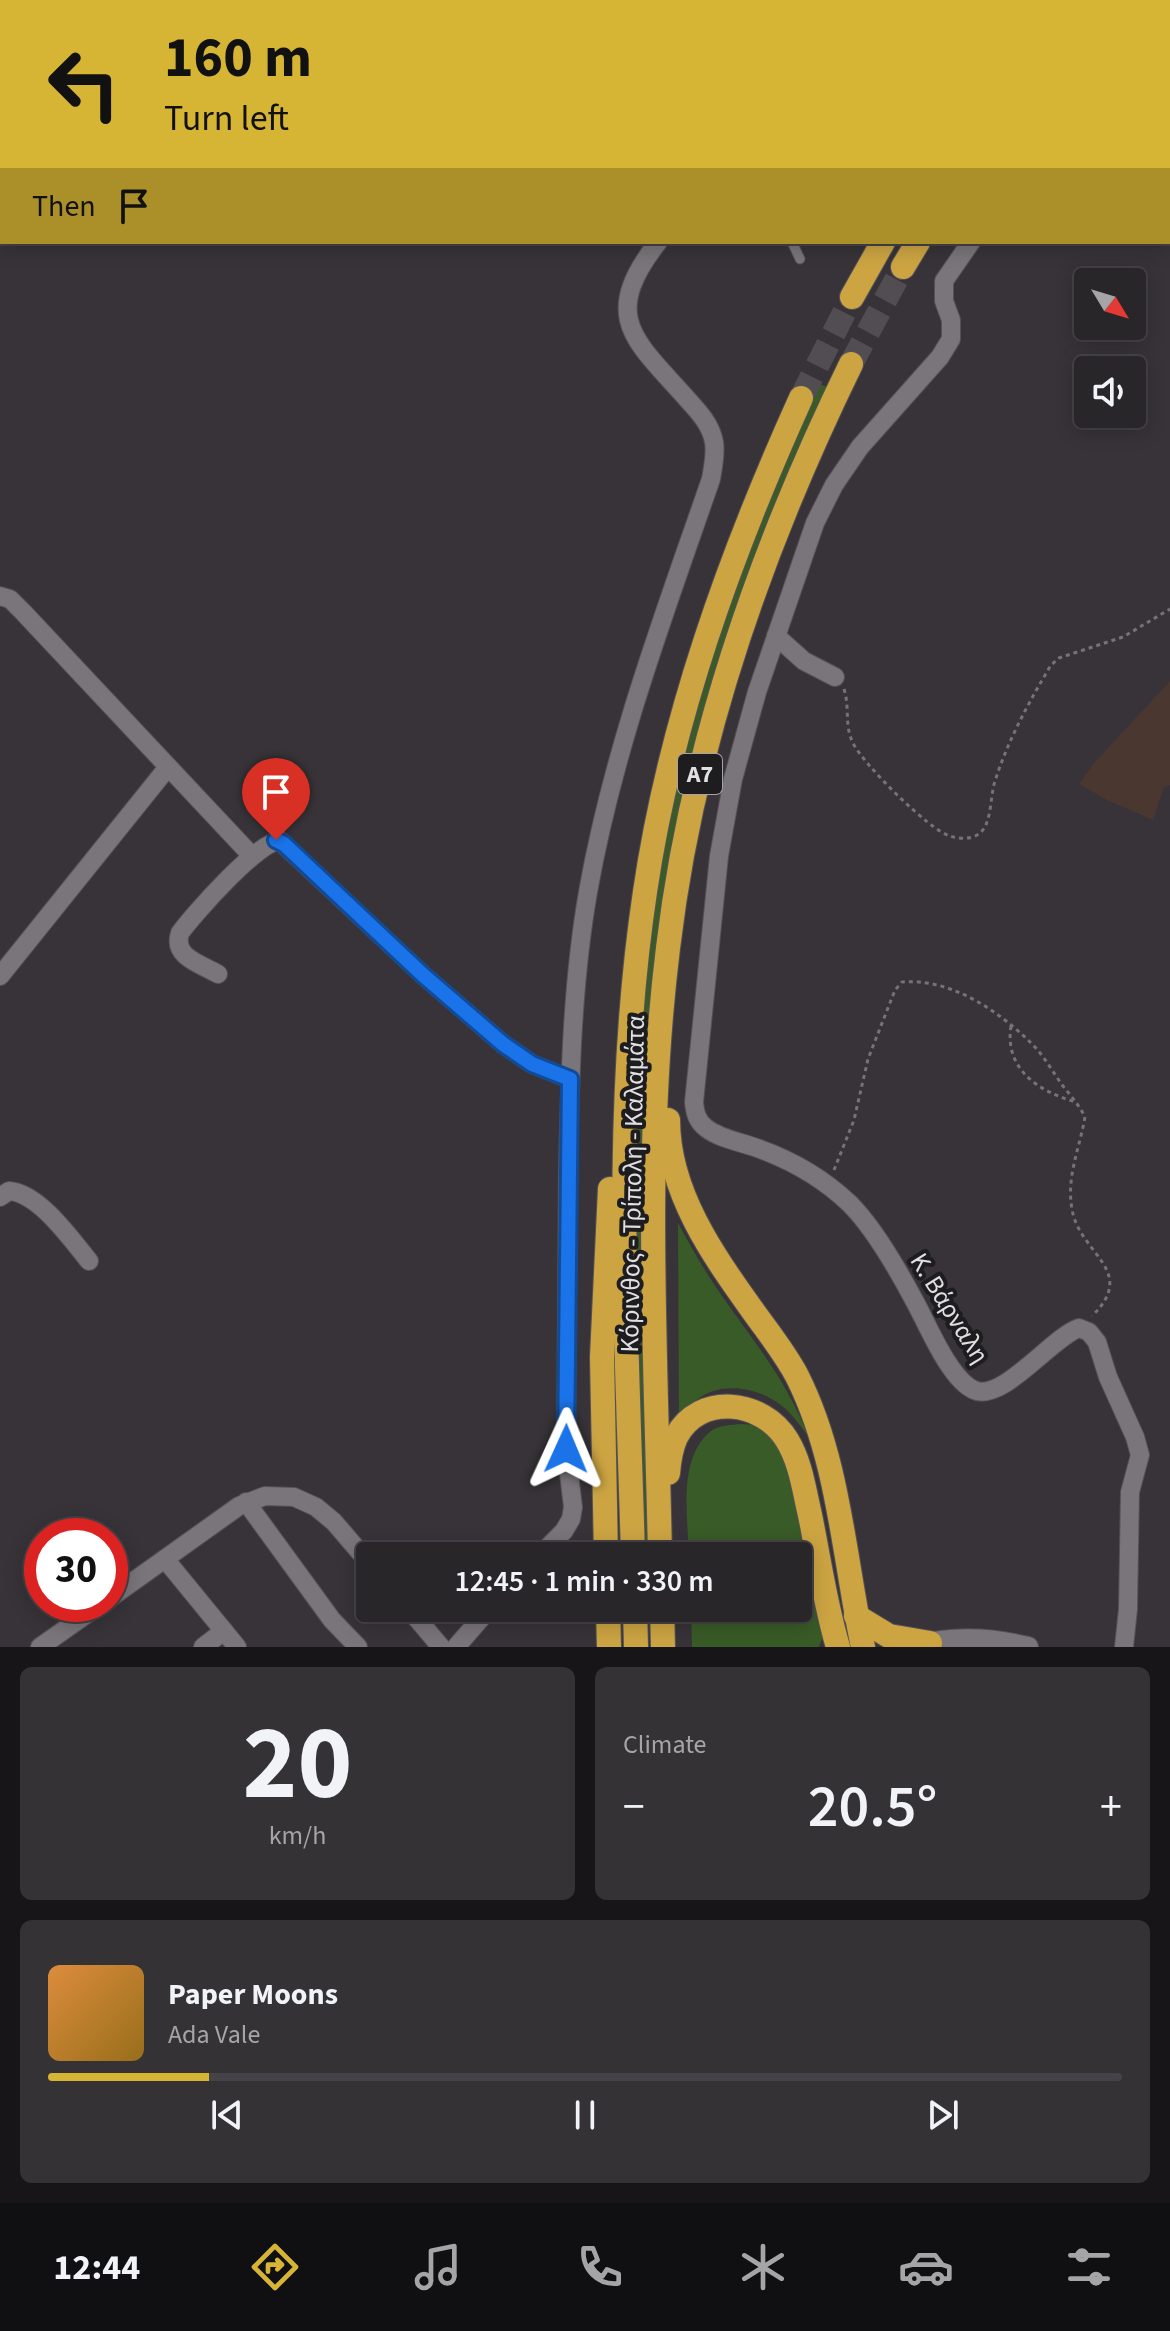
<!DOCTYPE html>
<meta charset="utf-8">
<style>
:root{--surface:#29262a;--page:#353236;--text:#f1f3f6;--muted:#a5a5a8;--line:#454347;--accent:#d6b534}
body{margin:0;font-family:"Source Sans 3",sans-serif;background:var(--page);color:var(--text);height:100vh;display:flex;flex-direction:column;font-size:30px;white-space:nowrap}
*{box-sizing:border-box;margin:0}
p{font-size:26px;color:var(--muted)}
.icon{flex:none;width:44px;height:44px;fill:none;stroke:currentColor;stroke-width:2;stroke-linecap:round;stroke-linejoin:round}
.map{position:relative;height:1647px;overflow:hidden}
.details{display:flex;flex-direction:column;gap:20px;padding:20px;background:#171517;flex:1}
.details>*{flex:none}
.guide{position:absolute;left:0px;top:0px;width:1170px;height:244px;box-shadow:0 4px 20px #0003,0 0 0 2px var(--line);background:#d6b534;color:#111;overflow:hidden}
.needle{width:52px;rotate:128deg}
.tools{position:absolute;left:1074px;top:268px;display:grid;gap:16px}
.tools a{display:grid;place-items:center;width:72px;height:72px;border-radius:8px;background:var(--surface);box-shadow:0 4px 20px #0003,0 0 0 2px var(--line);font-size:40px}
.speed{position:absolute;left:24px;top:1518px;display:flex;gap:16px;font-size:40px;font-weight:700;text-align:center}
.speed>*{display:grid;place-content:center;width:104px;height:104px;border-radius:50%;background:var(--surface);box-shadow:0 4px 20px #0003,0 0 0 2px var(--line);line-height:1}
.speed .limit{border:12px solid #d22;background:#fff;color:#111}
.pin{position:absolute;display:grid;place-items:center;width:68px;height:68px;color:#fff;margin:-82px -34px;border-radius:50% 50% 50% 0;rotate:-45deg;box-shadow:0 0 8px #0007}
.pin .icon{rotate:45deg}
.me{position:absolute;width:88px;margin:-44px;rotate:1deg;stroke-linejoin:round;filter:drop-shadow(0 0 6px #0008)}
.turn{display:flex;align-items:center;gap:28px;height:168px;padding:0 32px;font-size:36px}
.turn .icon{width:104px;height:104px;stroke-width:2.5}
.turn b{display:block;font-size:56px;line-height:68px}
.then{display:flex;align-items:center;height:76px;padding:0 32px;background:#0003;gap:16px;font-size:30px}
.big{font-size:60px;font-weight:600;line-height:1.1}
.details .card{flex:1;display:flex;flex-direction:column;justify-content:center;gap:12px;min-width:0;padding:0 28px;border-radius:12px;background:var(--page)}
.details .dial{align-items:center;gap:0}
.dial b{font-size:104px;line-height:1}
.song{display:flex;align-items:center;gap:24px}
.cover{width:96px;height:96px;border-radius:12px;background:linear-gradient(135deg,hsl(30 70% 55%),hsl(40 70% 35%))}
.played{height:8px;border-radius:4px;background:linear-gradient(90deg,var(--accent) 15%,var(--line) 15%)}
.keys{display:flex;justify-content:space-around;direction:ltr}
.heat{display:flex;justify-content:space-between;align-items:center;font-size:44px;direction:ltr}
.details .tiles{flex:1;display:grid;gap:20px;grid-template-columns:1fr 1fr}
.card:last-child{grid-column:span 2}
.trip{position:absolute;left:356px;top:1542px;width:456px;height:80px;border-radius:8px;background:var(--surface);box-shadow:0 4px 20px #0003,0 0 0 2px var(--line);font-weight:600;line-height:80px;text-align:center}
.tabs{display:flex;height:128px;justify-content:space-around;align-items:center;background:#100f11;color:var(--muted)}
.tabs .icon{width:56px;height:56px}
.tabs .on{color:var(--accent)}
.tabs b{font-size:36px;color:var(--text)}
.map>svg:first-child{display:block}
.industrial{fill:#4a3730}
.green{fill:#395b27}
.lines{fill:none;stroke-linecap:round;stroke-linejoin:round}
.highway-tunnel{stroke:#514d52;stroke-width:24;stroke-dasharray:24 12;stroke-linecap:butt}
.lane-casing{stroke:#555256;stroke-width:11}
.street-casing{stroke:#555256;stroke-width:20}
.secondary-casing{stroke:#555256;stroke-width:22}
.highway-casing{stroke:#555256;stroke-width:26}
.path{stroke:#767276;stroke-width:3;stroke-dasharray:4 4;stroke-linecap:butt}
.lane{stroke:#79757a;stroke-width:9}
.street{stroke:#79757a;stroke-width:18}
.secondary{stroke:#79757a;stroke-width:20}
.highway{stroke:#cca442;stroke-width:24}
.route-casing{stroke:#114b97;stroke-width:20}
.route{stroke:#1a73e8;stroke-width:14}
.labels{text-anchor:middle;stroke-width:8;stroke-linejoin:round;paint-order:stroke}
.shield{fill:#1d1c1e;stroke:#a7a4a7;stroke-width:2}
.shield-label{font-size:24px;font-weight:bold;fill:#e2dfe2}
.street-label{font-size:26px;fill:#e2dfe2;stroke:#1d1c1e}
</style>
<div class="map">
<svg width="1170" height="1647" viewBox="0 0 1170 1647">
<rect width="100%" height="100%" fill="#373338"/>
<!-- industrial -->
<polygon class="industrial" points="1170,681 1170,785 1164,787 1153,820 1109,801 1079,784 1095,762"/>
<!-- green -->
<g class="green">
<path d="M820 384 828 387C771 500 733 612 701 735 682 808 666 874 656 949L652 1556H644C638 1335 624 1113 656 893 680 723 745 538 820 384Z"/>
<path d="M678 1223C691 1247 704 1270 720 1293 753 1341 787 1380 808 1436 799 1424 790 1411 778 1403 754 1386 717 1381 694 1402 687 1409 683 1422 679 1430Z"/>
<path d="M741 1424 755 1425 769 1434 789 1461 824 1633 819 1647H692L691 1608H798V1556H689C688 1518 677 1458 711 1431 719 1425 732 1425 741 1424Z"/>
</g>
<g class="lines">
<!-- highway-tunnel -->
<g class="highway-tunnel">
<polyline points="851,364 903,267"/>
<polyline points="801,398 852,297"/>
</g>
<defs>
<polyline id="lane" points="792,242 800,259"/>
<g id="street">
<polyline points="826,0 827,2"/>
<polyline points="221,2 224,0"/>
<polyline points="1168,138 1170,137"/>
<polyline points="0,206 2,209"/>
<polyline points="0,225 2,224"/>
<path d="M971 242 944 281V301L951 320V339L940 357 860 447 834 485 815 523 757 692 733 779 719 856 694 1102C695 1113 697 1121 706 1128 720 1139 741 1142 757 1148 791 1160 824 1179 850 1204 874 1228 898 1270 914 1300 927 1323 949 1379 974 1390 1002 1403 1052 1337 1079 1328L1089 1332 1097 1342 1108 1377 1135 1437 1140 1455 1130 1492 1128 1609 1124 1647"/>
<polyline points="0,596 10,599 23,612 252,856"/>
<polyline points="776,636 804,661 835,677"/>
<path d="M218 974C201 964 172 957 180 933 193 915 260 839 280 841L423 975 503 1044 532 1064 570 1079"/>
<polyline points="0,976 168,767"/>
<path d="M0 1197 9 1191C39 1193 71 1239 89 1261"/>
<polyline points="246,1502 332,1620 358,1647"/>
<path d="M539 1556 564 1531 571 1519 573 1507 566 1449C567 1356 567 1263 568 1170 570 1077 572 984 588 892 613 750 664 615 711 479 713 467 716 454 714 442 711 425 699 412 688 400 635 340 599 318 658 242"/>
<polyline points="165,1559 237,1647"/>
<polyline points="110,1598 239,1506 265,1496 294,1497 316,1507 334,1522 370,1564"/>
<polyline points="408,1608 441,1647"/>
<polyline points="40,1647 101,1604"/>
<polyline points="203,1647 224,1631"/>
<polyline points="456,1647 490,1608"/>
</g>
<path id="secondary" d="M916 1646C953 1636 991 1638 1028 1647"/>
<g id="highway">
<polyline points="1061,2 1063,0"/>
<polyline points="1100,2 1102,0"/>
<polyline points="903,267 918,242"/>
<polyline points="852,297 883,242"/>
<path d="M668 1120C668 1192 713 1255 753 1311 768 1332 785 1353 797 1376 839 1459 844 1558 863 1647"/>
<path d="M668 1473C669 1461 671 1448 676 1437 699 1392 763 1400 787 1440 801 1463 804 1490 810 1515 819 1559 825 1604 838 1647"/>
<polyline points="606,1556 602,1357 610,1189"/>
<path d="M633 1556C627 1335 612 1112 645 892 670 721 730 555 801 398"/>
<path d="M660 1556C656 1354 643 1149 668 948 692 744 761 548 851 364"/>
<polyline points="608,1608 609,1647"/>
<polyline points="635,1608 636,1647"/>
<polyline points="662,1608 663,1647"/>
<polyline points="856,1616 889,1636 930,1643"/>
</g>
</defs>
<!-- lane casing -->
<use href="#lane" class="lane-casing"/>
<!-- street casing -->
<use href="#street" class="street-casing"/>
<!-- secondary casing -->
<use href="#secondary" class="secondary-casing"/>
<!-- highway casing -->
<use href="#highway" class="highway-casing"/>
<!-- path -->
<g class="path">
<path d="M844 689C850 707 844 725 853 743 863 764 929 830 950 836 958 839 972 840 980 833 992 823 990 796 995 781 1008 740 1029 702 1051 665L1059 658 1123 637 1170 609"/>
<path d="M1011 1026C1004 1069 1039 1092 1076 1102"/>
<path d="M834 1170 854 1120 868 1059 895 990 902 982C949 978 996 1009 1029 1041 1043 1054 1052 1071 1063 1086 1071 1096 1079 1105 1085 1117 1080 1147 1066 1177 1072 1209 1079 1254 1139 1270 1092 1316"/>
</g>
<!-- lane -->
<use href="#lane" class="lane"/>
<!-- street -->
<use href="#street" class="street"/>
<!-- secondary -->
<use href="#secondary" class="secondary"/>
<!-- highway -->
<use href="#highway" class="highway"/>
</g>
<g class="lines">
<defs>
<polyline id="route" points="276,840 284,844 423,975 503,1044 532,1064 570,1079 566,1449"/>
</defs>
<!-- route casing -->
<use href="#route" class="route-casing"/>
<!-- route -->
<use href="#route" class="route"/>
</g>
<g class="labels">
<!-- shield labels -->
<rect class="shield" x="678" y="754" width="44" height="40" rx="6"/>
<g class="shield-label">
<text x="700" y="782">Α7</text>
</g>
<!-- street labels -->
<g class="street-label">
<text transform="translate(632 1184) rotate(-89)" y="9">Κόρινθος - Τρίπολη - Καλαμάτα</text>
<text transform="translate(950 1308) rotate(58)" y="9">Κ. Βάρναλη</text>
</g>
</g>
</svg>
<div class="tools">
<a><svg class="needle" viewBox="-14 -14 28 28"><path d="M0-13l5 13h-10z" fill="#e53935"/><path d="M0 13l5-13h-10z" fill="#a5a5a8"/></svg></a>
<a><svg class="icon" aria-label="sound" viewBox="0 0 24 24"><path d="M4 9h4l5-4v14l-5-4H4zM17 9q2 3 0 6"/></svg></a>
</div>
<div class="speed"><div class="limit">30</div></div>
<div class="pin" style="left:276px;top:840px;background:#d93025"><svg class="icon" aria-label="arrive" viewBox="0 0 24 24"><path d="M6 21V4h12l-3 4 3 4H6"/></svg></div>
<svg class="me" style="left:566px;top:1449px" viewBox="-20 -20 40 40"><path d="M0-17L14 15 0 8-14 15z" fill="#1a73e8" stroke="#fff" stroke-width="4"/></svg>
<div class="trip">12:45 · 1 min · 330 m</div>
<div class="guide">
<div class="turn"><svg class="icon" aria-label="left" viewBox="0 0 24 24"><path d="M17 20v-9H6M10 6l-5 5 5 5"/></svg><div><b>160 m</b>Turn left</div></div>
<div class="then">Then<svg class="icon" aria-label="arrive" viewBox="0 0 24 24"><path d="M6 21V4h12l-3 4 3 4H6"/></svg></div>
</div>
</div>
<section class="details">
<div class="tiles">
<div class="card dial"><b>20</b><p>km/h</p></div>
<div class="card"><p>Climate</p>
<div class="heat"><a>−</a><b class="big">20.5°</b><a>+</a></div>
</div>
<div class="card">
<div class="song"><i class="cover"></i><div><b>Paper Moons</b><p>Ada Vale</p></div></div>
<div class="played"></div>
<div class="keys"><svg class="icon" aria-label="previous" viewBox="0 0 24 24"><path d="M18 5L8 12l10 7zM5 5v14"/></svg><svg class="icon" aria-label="pause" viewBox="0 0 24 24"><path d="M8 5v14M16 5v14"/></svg><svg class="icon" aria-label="next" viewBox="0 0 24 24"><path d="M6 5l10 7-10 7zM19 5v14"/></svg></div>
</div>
</div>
</section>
<nav class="tabs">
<b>12:44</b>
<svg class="icon on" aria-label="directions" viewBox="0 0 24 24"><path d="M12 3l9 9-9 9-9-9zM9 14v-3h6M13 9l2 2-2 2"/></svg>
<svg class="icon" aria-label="music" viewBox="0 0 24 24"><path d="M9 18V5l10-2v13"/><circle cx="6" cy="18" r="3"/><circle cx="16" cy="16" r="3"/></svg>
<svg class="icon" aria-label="phone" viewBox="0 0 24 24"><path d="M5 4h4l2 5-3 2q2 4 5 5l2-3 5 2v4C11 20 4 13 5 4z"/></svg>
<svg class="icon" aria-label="climate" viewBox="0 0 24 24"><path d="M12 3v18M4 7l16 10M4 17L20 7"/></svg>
<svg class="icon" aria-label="car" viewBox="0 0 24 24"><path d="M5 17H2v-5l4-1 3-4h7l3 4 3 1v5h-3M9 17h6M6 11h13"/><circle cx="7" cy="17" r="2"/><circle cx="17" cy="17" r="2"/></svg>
<svg class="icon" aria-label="filters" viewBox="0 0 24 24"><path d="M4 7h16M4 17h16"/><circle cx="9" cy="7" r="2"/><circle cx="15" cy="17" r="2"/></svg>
</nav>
